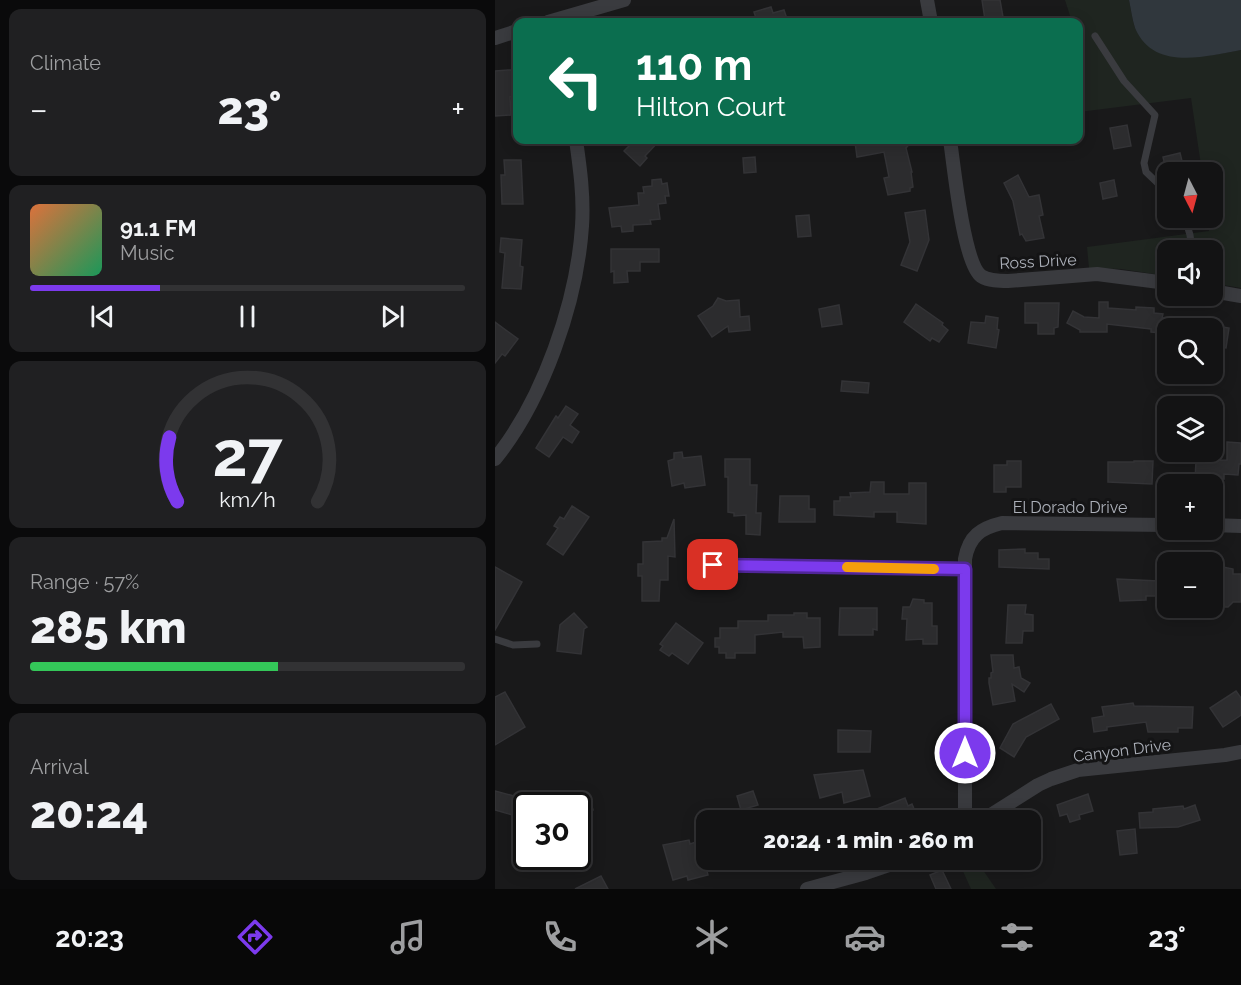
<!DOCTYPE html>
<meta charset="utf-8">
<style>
:root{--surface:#131314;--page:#202022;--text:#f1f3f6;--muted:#9d9ea0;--line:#323234;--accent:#7c3aed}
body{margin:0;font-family:Raleway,sans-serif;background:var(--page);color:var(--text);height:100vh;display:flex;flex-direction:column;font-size:22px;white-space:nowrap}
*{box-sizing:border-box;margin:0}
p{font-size:20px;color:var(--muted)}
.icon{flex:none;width:33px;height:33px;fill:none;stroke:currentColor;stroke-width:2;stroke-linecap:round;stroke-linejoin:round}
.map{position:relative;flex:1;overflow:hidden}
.drawer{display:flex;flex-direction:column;gap:9px;padding:9px;background:#0a0a0b;width:495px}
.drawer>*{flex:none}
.hud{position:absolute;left:18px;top:18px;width:570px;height:126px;border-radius:12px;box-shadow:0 3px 15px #0003,0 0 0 2px var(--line);background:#0b6e4f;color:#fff;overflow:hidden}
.needle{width:39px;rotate:174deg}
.tools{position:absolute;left:662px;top:162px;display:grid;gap:12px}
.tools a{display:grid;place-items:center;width:66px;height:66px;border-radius:12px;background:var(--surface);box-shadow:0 3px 15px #0003,0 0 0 2px var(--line);font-size:30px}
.speed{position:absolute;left:18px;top:792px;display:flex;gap:12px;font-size:30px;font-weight:700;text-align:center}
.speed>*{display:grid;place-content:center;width:78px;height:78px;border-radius:50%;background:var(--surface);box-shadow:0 3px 15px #0003,0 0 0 2px var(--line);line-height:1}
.speed .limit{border:3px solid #111;border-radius:9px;background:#fff;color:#111}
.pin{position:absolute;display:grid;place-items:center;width:51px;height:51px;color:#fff;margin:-26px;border-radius:12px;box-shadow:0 3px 9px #0006}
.me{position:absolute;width:66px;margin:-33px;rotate:0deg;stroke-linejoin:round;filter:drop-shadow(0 0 4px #0008)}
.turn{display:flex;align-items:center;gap:21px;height:126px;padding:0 24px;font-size:27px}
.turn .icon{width:78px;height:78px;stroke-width:2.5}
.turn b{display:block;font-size:42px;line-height:51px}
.big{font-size:45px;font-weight:800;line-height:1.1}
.drawer .tile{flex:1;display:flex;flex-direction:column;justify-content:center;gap:9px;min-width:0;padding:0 21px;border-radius:12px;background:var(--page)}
.drawer .dial{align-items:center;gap:0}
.dial svg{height:156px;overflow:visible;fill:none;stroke:var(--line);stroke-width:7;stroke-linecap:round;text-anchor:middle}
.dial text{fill:var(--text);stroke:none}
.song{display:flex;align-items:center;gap:18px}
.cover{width:72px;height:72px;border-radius:9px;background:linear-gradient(135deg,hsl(20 70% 55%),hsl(150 70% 35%))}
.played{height:6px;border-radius:3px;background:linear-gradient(90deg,var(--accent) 30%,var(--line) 30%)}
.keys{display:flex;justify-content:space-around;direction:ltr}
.heat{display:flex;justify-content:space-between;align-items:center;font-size:33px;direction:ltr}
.charge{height:9px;border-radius:4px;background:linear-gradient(90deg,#34c759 57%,var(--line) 0)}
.trip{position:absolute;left:201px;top:810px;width:345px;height:60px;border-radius:12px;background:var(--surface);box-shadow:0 3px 15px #0003,0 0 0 2px var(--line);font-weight:800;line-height:60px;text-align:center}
.tabs{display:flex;height:96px;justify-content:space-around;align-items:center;background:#080808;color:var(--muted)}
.tabs .icon{width:42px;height:42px}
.tabs .active{color:var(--accent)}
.tabs b{font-size:27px;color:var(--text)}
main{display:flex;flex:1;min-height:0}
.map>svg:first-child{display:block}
.green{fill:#1f2520}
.water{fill:#30373d}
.building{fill:#2c2c2e;stroke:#333336;stroke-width:1.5}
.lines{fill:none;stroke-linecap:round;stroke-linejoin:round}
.lane{stroke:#3a3b3f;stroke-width:7}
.street{stroke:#3a3b3f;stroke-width:14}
.route-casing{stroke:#51269a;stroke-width:15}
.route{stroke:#7c3aed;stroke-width:10}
.slow{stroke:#f59e0b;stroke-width:10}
.labels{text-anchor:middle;stroke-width:6;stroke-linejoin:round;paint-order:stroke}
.street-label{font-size:16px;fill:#acb0b9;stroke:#141415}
</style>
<main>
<section class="drawer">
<div class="tile"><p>Climate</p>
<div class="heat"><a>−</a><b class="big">23°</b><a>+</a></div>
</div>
<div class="tile">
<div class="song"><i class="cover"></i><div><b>91.1 FM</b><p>Music</p></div></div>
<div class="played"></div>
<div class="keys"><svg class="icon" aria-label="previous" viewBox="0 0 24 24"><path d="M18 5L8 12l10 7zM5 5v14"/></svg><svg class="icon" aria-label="pause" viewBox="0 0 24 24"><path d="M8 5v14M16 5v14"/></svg><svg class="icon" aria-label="next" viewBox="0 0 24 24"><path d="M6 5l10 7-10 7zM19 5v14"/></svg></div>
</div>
<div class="tile dial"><svg viewBox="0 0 100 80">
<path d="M14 69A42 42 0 1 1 86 69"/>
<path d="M14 69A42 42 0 0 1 10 36" stroke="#7c3aed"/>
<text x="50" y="56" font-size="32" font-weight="700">27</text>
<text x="50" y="72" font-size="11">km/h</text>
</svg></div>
<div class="tile"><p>Range · 57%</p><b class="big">285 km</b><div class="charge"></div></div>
<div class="tile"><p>Arrival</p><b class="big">20:24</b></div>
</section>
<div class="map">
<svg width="746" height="889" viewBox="0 0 746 889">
<rect width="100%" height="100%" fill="#19191a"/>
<!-- green -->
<g class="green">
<path d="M570 0H634C636 9 637 19 640 28 658 69 712 56 746 50V288L717 283V250H672V276L626 269 594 268 592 247 714 231 713 218H717V172H707L696 98 584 112V43L586 42 584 37V22H577Z"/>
<polygon points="463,860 481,860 501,889 476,889"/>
</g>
<!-- water -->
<path class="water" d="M634 0H746V50C711 56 659 72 640 28 637 19 636 9 634 0Z"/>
<!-- building -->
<g class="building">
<polygon points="487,0 505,0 508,17 490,20"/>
<polygon points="276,7 278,13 289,10 293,22 256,22 256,20 261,18 259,12"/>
<polygon points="13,70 22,70 22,96 15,97 16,115 0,116 0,71"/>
<polygon points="632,125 636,146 619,149 615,128"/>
<polygon points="140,140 165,140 150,156 152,158 145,166 129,151"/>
<polygon points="371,140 374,140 374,141 386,140 397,142 398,140 418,140 411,148 417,172 416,172 418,187 415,188 415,191 393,195 389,178 394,177 389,152 362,157 360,142"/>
<polygon points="685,153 689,169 672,173 668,157"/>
<polygon points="260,157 261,172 249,173 248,158"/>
<polygon points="9,160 26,160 28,204 7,204 6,175 10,175"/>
<polygon points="523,175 534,197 544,195 548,215 544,216 549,238 531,241 527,234 525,235 518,201 509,183"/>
<polygon points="166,179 167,184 172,183 174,196 170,196 171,203 163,204 165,219 155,220 156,224 138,225 138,231 127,232 126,226 117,227 114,208 144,205 143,193 149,193 148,187 157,186 157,180"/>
<polygon points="619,180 622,196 608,199 605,183"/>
<polygon points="430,210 434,240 422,271 406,265 415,242 410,213"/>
<polygon points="314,215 316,236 303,237 301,216"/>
<polygon points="6,238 27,240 25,266 28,267 26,289 7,288 10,253 5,252"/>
<polygon points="116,249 164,249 164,262 145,262 145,271 132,271 133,282 119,283 119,271 116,272"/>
<polygon points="223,298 231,301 244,300 245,317 254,316 255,330 234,332 233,326 217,337 203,316 218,306"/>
<polygon points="604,302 613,302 613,308 641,310 641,307 659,308 659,313 668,314 667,318 700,323 700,328 666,328 666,333 656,332 656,329 612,324 612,332 585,332 585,330 572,323 578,311 589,317 604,318"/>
<polygon points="530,303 564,303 563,327 559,328 559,334 543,334 543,323 530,323"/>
<polygon points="421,304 448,323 447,325 453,330 444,342 437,338 435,341 409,322"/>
<polygon points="344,305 347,324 327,327 324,309"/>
<polygon points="491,316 503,318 502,329 504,330 501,348 473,343 476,322 490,323"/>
<polygon points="0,322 23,339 10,356 7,354 0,363"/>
<polygon points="717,325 734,328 731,348 717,346"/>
<polygon points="347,381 374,383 373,393 346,391"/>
<polygon points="71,406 83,414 75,425 84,432 77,443 68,437 54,457 41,448 61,416 63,418"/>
<polygon points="732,442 746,443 746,464 744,464 743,475 729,474 729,479 700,480 701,461 732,460"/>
<polygon points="187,452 188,458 206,456 210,485 190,488 189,483 177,486 173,461 179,459 179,453"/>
<polygon points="230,459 255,459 255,485 262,485 261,513 266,513 265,535 251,534 251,515 239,516 239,513 233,512 233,477 230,477"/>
<polygon points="512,461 526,461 526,487 511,487 511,492 499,492 499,465 512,465"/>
<polygon points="639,461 658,461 657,484 613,482 613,462 639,462"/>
<polygon points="376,482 389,482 389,494 414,494 414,483 431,483 431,524 402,522 402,512 379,512 379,517 339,515 339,501 345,501 345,497 356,497 355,493 375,492"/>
<polygon points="285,496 314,496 314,509 320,509 320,522 284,522"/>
<polygon points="77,506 94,517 68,555 52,544 63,528 59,526 65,517 69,519"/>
<polygon points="179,519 180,557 173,556 173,580 165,580 164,601 147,601 147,576 143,576 143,564 148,564 148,542 167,541 167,538 172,538"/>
<polygon points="530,549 530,553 543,553 543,559 554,559 554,569 504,567 504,550"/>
<polygon points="0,567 27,582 0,630"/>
<polygon points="728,567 738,569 738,574 746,574 746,602 738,602 733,607 717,607 717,579 724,578 724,569"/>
<polygon points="622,579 663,581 663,596 651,596 651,600 625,601"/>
<polygon points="418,599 429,600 429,603 437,603 437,626 442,626 442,644 428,644 428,639 411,640 412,619 407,619 408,607 415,607"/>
<polygon points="513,605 531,605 530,614 538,615 538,631 528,631 527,643 511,643"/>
<polygon points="345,608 382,608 382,630 378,629 378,635 344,635"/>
<polygon points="79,613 92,627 89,629 86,654 62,651 65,625"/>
<polygon points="299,613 312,613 312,618 325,618 325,647 309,648 308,637 288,637 288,632 260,635 260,653 240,653 240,658 231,658 231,653 224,653 224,647 220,647 220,638 225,638 225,628 243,628 243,621 273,621 273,615 299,615"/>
<polygon points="181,623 208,643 193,664 177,653 174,656 165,650 168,646 165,644"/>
<polygon points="496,655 518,655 519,668 524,667 526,678 535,683 529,692 517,684 520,701 498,705 494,683 494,678 496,678 496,673 498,672"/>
<polygon points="741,691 746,698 746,715 728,727 715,708"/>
<polygon points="10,692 30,727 0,745 0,697"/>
<polygon points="638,703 639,706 698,707 697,728 683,728 683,732 653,732 651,722 612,727 612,730 599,732 597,718 609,716 607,707"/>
<polygon points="556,704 564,719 531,737 519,757 505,748 518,724"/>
<polygon points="343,730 376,731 375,752 343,752"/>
<polygon points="368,770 375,796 349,803 347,792 325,798 319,775"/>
<polygon points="0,791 23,797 22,802 32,804 32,819 0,810"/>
<polygon points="258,791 263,805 246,810 242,796"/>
<polygon points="593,794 598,811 584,815 585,819 575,822 572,814 565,816 562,805"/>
<polygon points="94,796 98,810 85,814 82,800"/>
<polygon points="410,798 413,806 417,804 422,816 411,820 354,820"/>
<polygon points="700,805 705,820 683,827 645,828 644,813 658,812 658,809 688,806 689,809"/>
<polygon points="640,829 642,853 625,855 622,831"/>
<polygon points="194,840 195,844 204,841 213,875 193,880 192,876 178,880 168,845"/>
<polygon points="236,860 270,860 271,862 240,871"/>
<polygon points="447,870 456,889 441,889 435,875"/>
<polygon points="106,876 113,889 80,889"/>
</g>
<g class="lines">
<!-- lane -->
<g class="lane">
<polyline points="600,36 629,81 660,115 649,163 651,172 672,192"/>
<polyline points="690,218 695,235 697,250"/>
<polyline points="0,639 18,645 42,644"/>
</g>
<!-- street -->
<g class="street">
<polyline points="432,0 436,22"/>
<polyline points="53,22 129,0"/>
<polyline points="0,38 22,31"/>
<path d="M455 140C459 166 468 262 486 276 494 281 504 281 513 281L602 274 672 283"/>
<polyline points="717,291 746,296"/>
<path d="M0 459C48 400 82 302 87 226 89 197 85 168 81 140"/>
<polyline points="717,525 746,526"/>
<polyline points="218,565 470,569"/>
<path d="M470 820V559C474 536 486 528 507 523L672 525"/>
<polyline points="488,820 543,785 556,779 583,770 730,755 746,752"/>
<polyline points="312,889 371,873 409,860"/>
</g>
</g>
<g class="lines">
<defs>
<polyline id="route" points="218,565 470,569 470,753"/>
</defs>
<!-- route casing -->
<use href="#route" class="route-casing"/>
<!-- route -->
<use href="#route" class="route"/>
<!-- slow -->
<polyline class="slow" points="352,567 439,569"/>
</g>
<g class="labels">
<!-- street labels -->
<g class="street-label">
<text transform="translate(543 261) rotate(-3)" y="6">Ross Drive</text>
<text x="575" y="513">El Dorado Drive</text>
<text transform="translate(627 750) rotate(-7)" y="6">Canyon Drive</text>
</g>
</g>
</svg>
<div class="tools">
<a><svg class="needle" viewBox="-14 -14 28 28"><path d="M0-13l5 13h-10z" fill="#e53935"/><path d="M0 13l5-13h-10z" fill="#9d9ea0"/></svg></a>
<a><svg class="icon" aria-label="sound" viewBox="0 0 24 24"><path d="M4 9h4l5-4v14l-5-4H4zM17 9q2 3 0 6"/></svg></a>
<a><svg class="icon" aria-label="search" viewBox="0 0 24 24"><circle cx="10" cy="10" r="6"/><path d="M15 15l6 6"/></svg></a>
<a><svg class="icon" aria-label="layers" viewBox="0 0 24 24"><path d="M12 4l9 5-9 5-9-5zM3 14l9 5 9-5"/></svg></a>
<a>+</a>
<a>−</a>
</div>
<div class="speed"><div class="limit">30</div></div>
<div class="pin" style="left:218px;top:565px;background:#d93025"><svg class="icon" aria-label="arrive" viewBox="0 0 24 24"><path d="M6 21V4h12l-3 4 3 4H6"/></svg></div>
<svg class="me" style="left:470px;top:753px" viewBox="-20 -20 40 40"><circle r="17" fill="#7c3aed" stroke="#fff" stroke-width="3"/><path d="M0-11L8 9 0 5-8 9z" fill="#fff"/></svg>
<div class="trip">20:24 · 1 min · 260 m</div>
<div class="hud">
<div class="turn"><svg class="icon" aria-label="left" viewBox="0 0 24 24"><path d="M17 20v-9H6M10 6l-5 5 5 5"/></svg><div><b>110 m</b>Hilton Court</div></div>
</div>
</div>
</main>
<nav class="tabs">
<b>20:23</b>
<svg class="icon active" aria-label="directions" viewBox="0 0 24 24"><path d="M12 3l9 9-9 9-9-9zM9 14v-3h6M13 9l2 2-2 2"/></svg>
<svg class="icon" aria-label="music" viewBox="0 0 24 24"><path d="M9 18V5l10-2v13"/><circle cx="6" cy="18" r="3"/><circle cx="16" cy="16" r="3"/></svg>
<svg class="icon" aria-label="phone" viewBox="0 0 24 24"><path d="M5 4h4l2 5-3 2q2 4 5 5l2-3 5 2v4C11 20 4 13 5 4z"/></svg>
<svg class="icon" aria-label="climate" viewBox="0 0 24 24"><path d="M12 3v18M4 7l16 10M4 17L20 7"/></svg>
<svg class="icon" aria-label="car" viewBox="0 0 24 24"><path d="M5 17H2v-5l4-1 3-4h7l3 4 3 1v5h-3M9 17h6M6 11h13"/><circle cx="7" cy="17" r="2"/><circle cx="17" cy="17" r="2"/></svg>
<svg class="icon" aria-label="filters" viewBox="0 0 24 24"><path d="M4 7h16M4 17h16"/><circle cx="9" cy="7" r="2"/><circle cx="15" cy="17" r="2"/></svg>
<b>23°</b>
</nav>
